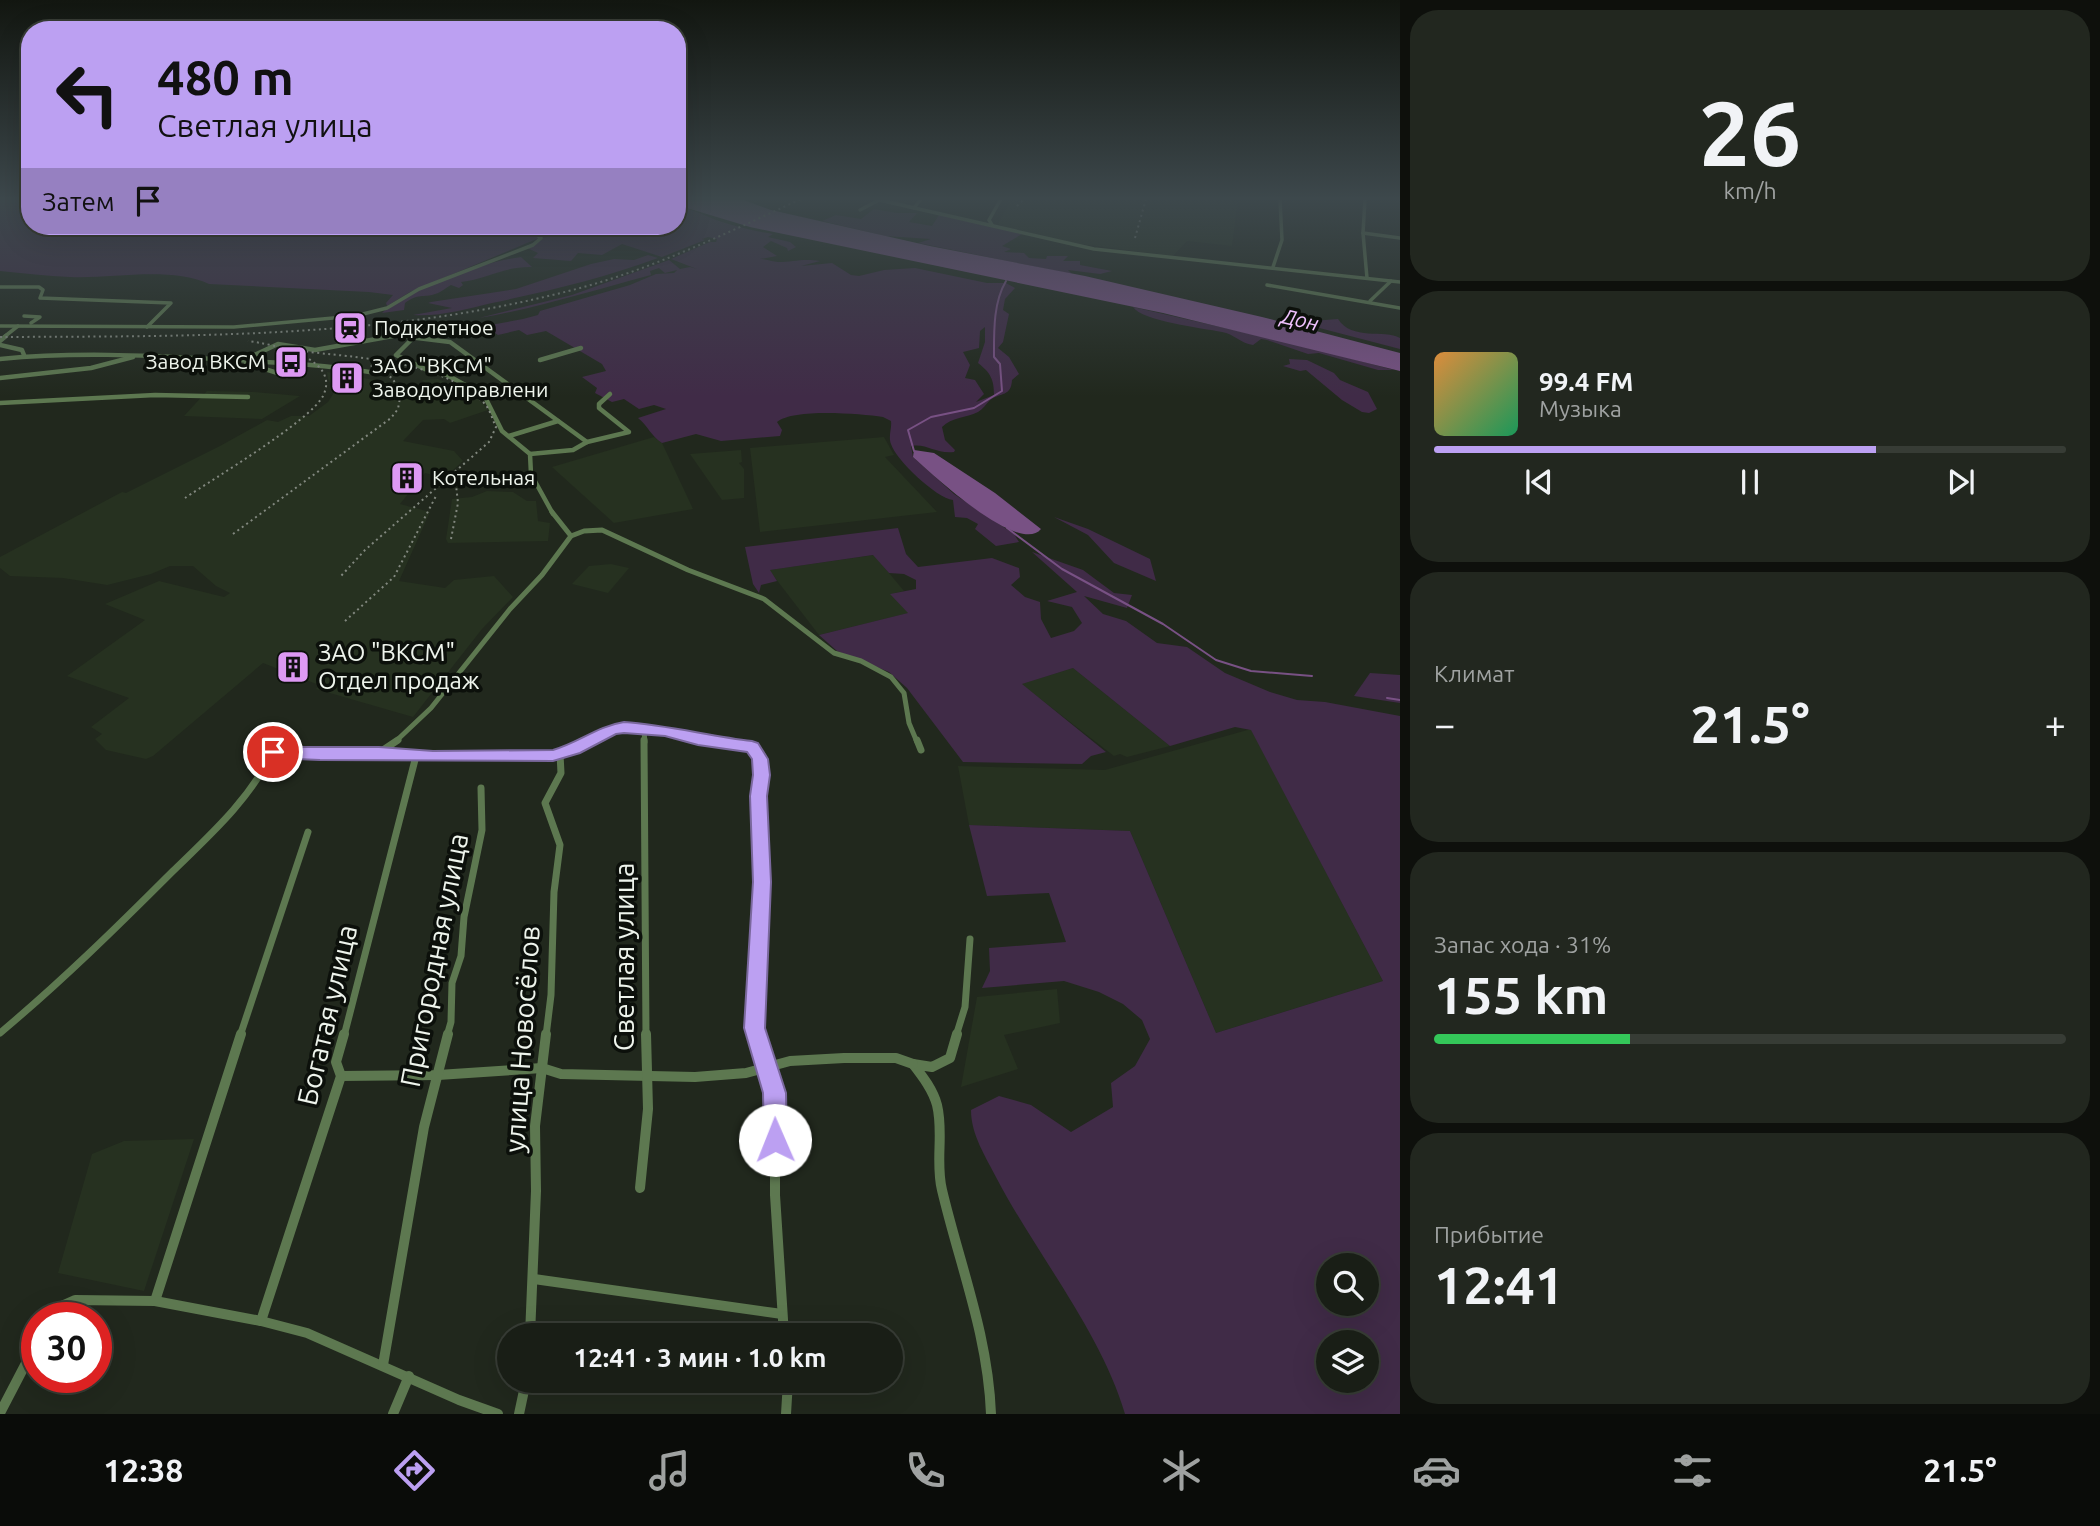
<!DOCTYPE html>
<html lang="ru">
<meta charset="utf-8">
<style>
:root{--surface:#191e16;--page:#22271f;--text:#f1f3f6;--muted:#9fa2a1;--line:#373c35;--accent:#bca0f2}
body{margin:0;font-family:Ubuntu,sans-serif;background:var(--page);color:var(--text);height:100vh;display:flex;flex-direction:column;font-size:26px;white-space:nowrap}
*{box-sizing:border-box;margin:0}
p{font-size:23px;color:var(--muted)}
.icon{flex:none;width:38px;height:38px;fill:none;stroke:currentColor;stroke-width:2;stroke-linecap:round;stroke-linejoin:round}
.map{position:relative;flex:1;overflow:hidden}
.side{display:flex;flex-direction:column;gap:10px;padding:10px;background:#0e100c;width:700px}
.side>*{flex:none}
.hud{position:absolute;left:21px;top:21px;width:665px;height:214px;border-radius:28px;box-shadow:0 7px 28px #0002,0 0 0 2px var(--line);background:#bca0f2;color:#111;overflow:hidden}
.controls{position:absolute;left:1316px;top:1253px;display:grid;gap:14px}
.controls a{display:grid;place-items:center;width:63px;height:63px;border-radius:50%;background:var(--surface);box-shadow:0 7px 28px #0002,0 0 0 2px var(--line);font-size:35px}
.speed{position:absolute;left:21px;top:1302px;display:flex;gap:14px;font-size:35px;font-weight:700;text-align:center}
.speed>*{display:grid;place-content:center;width:91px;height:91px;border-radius:50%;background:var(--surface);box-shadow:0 7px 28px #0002,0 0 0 2px var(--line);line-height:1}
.speed .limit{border:10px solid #d22;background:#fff;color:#111}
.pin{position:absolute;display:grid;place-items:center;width:60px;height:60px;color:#fff;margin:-30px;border:4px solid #fff;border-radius:50%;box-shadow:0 2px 7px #0007}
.me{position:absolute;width:77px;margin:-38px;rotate:359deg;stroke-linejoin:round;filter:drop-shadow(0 0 5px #0008)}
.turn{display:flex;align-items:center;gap:24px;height:147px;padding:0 21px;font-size:32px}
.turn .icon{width:91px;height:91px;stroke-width:2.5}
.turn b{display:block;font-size:49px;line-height:60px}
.then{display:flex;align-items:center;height:66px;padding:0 21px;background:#0003;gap:14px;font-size:26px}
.big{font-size:52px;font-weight:700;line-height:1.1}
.side .tile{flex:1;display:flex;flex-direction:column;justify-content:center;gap:10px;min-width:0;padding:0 24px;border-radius:28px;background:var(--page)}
.side .dial{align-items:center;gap:0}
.dial b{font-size:91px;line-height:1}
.song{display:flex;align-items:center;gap:21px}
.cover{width:84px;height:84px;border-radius:10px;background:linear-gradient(135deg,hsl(30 70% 55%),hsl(150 70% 35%))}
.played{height:7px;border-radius:4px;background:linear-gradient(90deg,var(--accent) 70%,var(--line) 70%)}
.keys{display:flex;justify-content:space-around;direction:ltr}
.heat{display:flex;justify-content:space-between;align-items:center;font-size:38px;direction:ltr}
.charge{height:10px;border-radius:5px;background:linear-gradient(90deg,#34c759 31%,var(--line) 0)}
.trip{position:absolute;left:497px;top:1323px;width:406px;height:70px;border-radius:35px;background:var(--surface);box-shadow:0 7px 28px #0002,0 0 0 2px var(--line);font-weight:700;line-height:70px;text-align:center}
.tab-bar{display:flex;height:112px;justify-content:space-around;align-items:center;background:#0a0c09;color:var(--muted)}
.tab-bar .icon{width:49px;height:49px}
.tab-bar .active{color:var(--accent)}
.tab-bar b{font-size:32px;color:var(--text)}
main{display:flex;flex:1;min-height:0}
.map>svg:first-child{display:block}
.built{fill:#263120}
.green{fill:#402b47;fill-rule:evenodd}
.water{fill:#785184}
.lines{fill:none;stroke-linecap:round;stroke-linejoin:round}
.stream{stroke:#785184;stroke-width:2}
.minor-far4{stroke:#5d7850;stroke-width:3.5}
.minor-far3{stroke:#5d7850;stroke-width:4.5}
.minor-far2{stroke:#5d7850;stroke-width:5}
.minor-far1{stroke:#5d7850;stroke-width:7}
.minor{stroke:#5d7850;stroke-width:10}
.rail{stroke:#82887f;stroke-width:2;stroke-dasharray:2 3.5;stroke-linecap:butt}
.route{fill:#bca0f2;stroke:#7a689d;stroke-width:2}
.labels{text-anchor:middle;stroke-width:7;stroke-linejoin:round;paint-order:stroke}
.far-water-label{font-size:21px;font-style:italic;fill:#f0c2ff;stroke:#0c100b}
.far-poi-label{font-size:21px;fill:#eef4ec;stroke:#0c100b;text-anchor:start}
.poi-label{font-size:24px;fill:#eef4ec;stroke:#0c100b;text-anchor:start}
.near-street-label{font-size:28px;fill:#eef4ec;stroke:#0c100b}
</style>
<main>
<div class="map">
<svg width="1400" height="1414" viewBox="0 0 1400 1414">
<rect width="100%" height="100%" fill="#21281d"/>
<!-- built -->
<g class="built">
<polygon points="1011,199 1238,199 1232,246 1187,241 1173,256 1073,243 1005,227 998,224"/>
<polygon points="327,372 393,383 398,387 398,397 427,395 427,385 422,380 438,379 474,395 484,405 488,410 450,423 444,419 423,420 403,441 454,451 463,461 444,478 425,473 400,504 430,512 399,581 445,588 454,580 494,576 513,597 482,629 413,717 316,689 319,685 263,663 153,756 146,759 106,750 95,739 102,734 91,727 129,698 67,676 145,620 105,604 159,581 224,597 230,593 216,586 193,566 170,566 151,574 107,585 63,578 10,576 0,568 0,557 122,492 126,493 220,446 267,420 278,422 291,416 309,416 328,402 335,391 328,379"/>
<polygon points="207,391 253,392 300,396 262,419 184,416"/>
<polygon points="654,437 662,443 693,509 614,523 552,467"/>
<polygon points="884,437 894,455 885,457 937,512 760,532 750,448"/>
<polygon points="741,450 742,462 739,463 744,469 744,498 722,500 690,454"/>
<polygon points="487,491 513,492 527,501 536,501 538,521 550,523 548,541 448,543 446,539 452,499 472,497"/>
<polygon points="874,555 904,591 891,594 909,613 819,635 769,570"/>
<polygon points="611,564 629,568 608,593 572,584 589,566"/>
<polygon points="1073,668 1170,746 1127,757 1120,754 1114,756 1021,684"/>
<polygon points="1251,729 1383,981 1216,1033 1130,831 969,825 958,766 1105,770"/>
<polygon points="1057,989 1060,1023 1004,1035 1018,1069 961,1087 977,997"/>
<polygon points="194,1139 144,1291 58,1273 92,1154 124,1141"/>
</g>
<!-- green -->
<g class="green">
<path d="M0 199H30V226H491L536 235 539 238 410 292 387 306 386 303 393 295 369 292 209 284C170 266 112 279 70 277 47 276 23 273 0 271Z"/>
<path d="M677 208C693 208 704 216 719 221 737 227 755 231 773 234L768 237 790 242 796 247 788 251 787 248 771 241 763 247 777 256 760 259C767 259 773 262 778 262 793 262 803 258 820 261L801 266 832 263 851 275 859 276 884 270 915 268 987 283H1006L1015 288 1005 299 1003 310 1009 314 1003 342 998 348 1009 357 1019 374 1012 380C1011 397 1001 392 990 400 986 404 983 409 978 412 966 418 952 417 942 427L945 440 955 450 954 452C935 454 927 443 911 446L913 457 954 494 1014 534 1019 542 996 546 975 529 978 524 967 518 955 517 953 500C936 498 896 460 891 444 888 436 892 429 891 421L883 417C860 414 795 408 777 422L782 430 780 436 721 441 696 434 662 443C651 436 648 426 638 418L666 409 654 405 639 409 624 399 612 402 595 393 597 388 582 377 606 371 602 364 546 331 527 335 519 330 498 335 485 326 523 319 538 315 540 311 630 285 656 274 674 273 677 270 665 273 659 268 650 271 651 275C594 290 538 308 479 318L572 295 669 260 680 269 690 267 697 269 671 259 710 242H716L717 239 708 237 702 239 705 240 662 257 622 244 602 255 578 253 571 261 533 258 538 253 525 247 541 238 550 237 536 229C550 226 570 222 581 229L596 226H677ZM985 327V342L978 363C991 373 994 380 994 395L976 402 984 394 975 380 965 378 970 365 963 352 979 348 980 331Z"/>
<polygon points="874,209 897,213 917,213 909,222 932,226 939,215 1022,234 1002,246 1011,249 1004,252 1024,253 1029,258 1046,259 1047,256 1068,256 1063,261 1080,261 1080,265 1112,271 1100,274 1068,270 1072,274 918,243 931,239 885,236 822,221 836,215 861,219"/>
<path d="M648 255 658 258C604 278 549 291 492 303 467 309 438 317 413 315L452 308 428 303 431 302 516 289 591 264 614 259 634 260Z"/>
<path d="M521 257 532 267C505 266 487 279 461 282L463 285 459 288 451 285C445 288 442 292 435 294 423 298 418 293 405 303L404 310 382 313C406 288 487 261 521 257Z"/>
<path d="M1133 307 1300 345 1394 370H1378L1319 353 1308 354 1267 340 1261 339 1253 345C1240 343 1234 334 1222 332 1202 328 1142 321 1133 307Z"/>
<path d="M1338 319C1352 341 1384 329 1400 338V349L1308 325 1312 321Z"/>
<polygon points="1289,359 1307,360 1334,373 1340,380 1368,392 1377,409 1369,413 1362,412 1342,400 1306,370 1300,371 1283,366 1290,364"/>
<polygon points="1054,517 1088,529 1150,559 1156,581 1114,563 1088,535"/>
<path d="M898 528 906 554 918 567 992 558 1019 568 1020 577 1011 585 1025 597 1040 602 1041 619 1051 638 1074 631 1082 623 1072 607 1047 601 1077 592 1032 552 1083 570 1114 593 1132 595 1127 608 1084 596 1103 614 1126 621 1157 643 1187 647 1225 673 1270 692 1297 700 1325 702 1400 716V1414H1125C1101 1332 1037 1255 997 1179 986 1157 971 1135 971 1110L999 1096 1031 1105 1071 1132 1113 1107 1111 1083 1135 1066 1150 1039 1142 1020 1123 1004 1099 992 1064 981 982 988 990 971 989 948 1066 942 1049 893 987 896 969 825 1130 831 1216 1033 1383 981 1251 730 1235 727 1170 746 1073 668 1022 684 1106 752 1091 756 1082 764 963 762 907 688 889 672 837 651 819 635 908 613 890 594 916 589V580L904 574 889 573 873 555 770 570 777 581 761 585 759 593 753 584 745 547ZM1328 1265H1367V1304H1328ZM1328 1342H1367V1381H1328Z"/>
<polygon points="1370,673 1400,675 1400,703 1354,696"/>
</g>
<!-- water -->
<g class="water">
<polygon points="677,199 741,199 771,210 930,246 1085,276 1262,317 1400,353 1400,371 1163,313 750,227 677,205"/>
<path d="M914 450 934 453 995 493 1041 529C1019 556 931 473 913 457Z"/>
</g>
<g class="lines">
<!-- stream -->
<g class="stream">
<path d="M914 451 908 430 931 417 974 408 1002 391 1000 364 994 357C994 332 993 303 1006 281"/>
<polyline points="1007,528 1062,569 1163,624 1216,660 1251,671 1312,676"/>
<polyline points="1387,698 1400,700"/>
</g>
<!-- minor-far4 -->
<g class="minor-far4">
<polyline points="875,199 1094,249 1400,282"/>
<polyline points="1365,199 1363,233 1367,278"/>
<polyline points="914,208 921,199"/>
<polyline points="860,210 879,200"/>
<polyline points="992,225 989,220 1001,199"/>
<polyline points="1363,233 1400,238"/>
<polyline points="1273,267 1282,240 1280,199"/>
<polyline points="1267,285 1400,308"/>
<polyline points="0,287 39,287 43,290 40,298 171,303 147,327"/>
<polyline points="1370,301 1391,281"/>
<polyline points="24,316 40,317 31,323"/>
<polyline points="0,326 234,327 355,316 387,308 419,289 533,245 541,238 534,233 498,226"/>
<polyline points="397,335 415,337"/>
<polyline points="4,337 18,326"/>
<polyline points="383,337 412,332"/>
</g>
<!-- minor-far3 -->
<g class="minor-far3">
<polyline points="401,336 450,342 587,442"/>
<polyline points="414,337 396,355 425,369 447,375 476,391 486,399 502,431 530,454 531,474 553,514"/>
<polyline points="0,341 6,336"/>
<polyline points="0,345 22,350 24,355"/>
<path d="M0 359C72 352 143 355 215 359 269 362 322 364 376 373"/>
<polyline points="246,359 278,344 315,350 393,336"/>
<polyline points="540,360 581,348"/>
<polyline points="246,363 287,376 300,373 300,367 296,365"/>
<polyline points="0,378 91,368 133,357"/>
<polyline points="0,403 155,395 248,397"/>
<polyline points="509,436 558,421"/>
<polyline points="530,454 573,450 587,442 629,432 599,408 599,404 610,394"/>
</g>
<!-- minor-far2 -->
<g class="minor-far2">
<polyline points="571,536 584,531 602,530 688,570 764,599 834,653 861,661 891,677 904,693 909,723 917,742"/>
<polyline points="638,728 644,732 645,742"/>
<polyline points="395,742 431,708 510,609 542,575 571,536 552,512"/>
<path d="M588 742C596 738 605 731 613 729 647 721 681 738 714 742"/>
</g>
<!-- minor-far1 -->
<g class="minor-far1">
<polyline points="644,740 646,1036"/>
<polyline points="700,740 752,747 760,759 762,774 758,796 762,882 755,1028 757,1036"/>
<polyline points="917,740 921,750"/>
<polyline points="380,752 398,740"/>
<path d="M0 1033C61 982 117 927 173 871 211 834 249 800 273 752L379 753 434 757 553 755 574 750 592 740"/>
<polyline points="240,1036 308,832"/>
<polyline points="344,1036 416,756"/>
<polyline points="447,1036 451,1022 452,983 461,956 464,917 482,830 481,788"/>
<polyline points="546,1036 551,995 554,892 560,845 545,803 561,773 560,754"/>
<polyline points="956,1036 965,1007 970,939"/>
</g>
<!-- minor -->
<g class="minor">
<polyline points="757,1034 775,1093 775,1195 784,1335"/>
<path d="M957 1034 950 1058 932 1067 913 1064C923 1077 933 1090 937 1105 944 1133 935 1162 942 1190 960 1266 988 1335 991 1414"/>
<polyline points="341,1076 438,1075 542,1068 561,1074 695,1077 746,1073 790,1061 844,1058 896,1058 913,1064"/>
<polyline points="640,1188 648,1109 646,1034"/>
<polyline points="534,1279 782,1314"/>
<polyline points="155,1301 241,1034"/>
<polyline points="50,1318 57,1308 75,1300 155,1301 261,1321 307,1333 459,1400 498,1414"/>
<polyline points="261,1321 341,1076 336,1062 344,1034"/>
<polyline points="530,1335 536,1191 535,1126 546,1034"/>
<polyline points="383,1365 424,1127 448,1034"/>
<polyline points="0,1413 37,1342"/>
<polyline points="393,1414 409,1376"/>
<polyline points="519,1414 526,1381"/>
<polyline points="786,1414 788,1381"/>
</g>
<!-- rail -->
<g class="rail">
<polyline points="1017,206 1024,199"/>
<polyline points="1135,238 1146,199"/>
<path d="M0 337C194 336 391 339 580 288 657 267 729 232 801 199"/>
<path d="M301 351C357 358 442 360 484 403 490 409 492 419 496 427L489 442 365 550 341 576"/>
<path d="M185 498C213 479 310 421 323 396 342 357 271 344 248 341"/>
<polyline points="233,534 391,418 398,409 401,392 392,378 370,365"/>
<polyline points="451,539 458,503 456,485 463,470"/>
<polyline points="345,621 394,577 437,494"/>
</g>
</g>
<!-- sky -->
<linearGradient id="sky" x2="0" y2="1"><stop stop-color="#121610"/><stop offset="0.5" stop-color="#3d484c"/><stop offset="1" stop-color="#3d484c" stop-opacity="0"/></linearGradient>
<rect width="1400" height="397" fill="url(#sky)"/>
<!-- route -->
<path class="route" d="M624 722C668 725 709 736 752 741L758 743 768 759 770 775 767 796 771 882 765 1028 786 1093 787 1140 784 1147 775 1150 767 1147 764 1140 763 1093 744 1028 753 882 750 796 753 775 752 759 747 752 698 745 665 736 624 733 616 734 580 753 553 761 320 760 273 758 265 752 273 747H379L433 751 553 750C578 743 598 726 624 722Z"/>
<!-- icons -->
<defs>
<symbol id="station-square" viewBox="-11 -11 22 22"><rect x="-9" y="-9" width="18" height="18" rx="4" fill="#dd99f3" stroke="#0c100b"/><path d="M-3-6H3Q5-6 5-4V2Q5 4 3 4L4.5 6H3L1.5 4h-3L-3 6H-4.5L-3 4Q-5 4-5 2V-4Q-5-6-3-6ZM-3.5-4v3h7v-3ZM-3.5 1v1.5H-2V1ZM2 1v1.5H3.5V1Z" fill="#111"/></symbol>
<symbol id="bus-square" viewBox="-11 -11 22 22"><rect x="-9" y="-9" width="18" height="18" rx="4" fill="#dd99f3" stroke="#0c100b"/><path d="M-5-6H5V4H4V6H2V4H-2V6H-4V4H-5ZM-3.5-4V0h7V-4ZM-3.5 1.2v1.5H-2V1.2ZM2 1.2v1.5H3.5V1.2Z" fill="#111"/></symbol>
<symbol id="building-square" viewBox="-11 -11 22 22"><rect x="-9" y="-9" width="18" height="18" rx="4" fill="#dd99f3" stroke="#0c100b"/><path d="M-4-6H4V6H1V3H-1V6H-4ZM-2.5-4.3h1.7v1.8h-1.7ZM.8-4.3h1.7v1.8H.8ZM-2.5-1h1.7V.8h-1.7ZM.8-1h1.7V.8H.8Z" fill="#111"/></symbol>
</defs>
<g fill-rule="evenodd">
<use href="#station-square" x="331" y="309" width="38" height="38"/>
<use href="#bus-square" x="272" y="343" width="38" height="38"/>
<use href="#building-square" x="328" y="359" width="38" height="38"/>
<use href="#building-square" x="388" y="459" width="38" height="38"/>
<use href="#building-square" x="274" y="648" width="38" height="38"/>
</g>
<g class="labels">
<!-- far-water labels -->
<g class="far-water-label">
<text transform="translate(1300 320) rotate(13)" y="7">Дон</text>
</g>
<!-- far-poi labels -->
<g class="far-poi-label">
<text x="374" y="335">Подклетное</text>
<text x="266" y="369" text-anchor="end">Завод ВКСМ</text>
<text x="372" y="373">ЗАО "ВКСМ"<tspan x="372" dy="24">Заводоуправлени</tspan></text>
<text x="432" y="485">Котельная</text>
</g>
<!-- poi labels -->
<g class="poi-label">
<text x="318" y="661">ЗАО "ВКСМ"<tspan x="318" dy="28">Отдел продаж</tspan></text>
</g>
<!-- near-street labels -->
<g class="near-street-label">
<text transform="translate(624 957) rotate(-90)" y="10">Светлая улица</text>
<text transform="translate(434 960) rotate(-79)" y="10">Пригородная улица</text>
<text transform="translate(327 1015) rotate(-77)" y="10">Богатая улица</text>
<text transform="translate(522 1039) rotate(-86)" y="10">улица Новосёлов</text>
</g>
</g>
</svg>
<div class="controls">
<a><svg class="icon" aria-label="search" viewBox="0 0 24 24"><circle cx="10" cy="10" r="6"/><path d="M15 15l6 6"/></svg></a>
<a><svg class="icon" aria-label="layers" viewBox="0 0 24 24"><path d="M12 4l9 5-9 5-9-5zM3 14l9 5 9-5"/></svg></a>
</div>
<div class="speed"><div class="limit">30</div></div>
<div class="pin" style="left:273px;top:752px;background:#d93025"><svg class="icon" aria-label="arrive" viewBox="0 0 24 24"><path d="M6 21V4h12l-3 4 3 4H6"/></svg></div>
<svg class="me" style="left:775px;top:1140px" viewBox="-20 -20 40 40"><circle r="19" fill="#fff"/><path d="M0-13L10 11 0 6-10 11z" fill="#bca0f2"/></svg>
<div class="trip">12:41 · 3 мин · 1.0 km</div>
<div class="hud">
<div class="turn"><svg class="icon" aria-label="left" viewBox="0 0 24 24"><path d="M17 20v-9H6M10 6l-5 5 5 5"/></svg><div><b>480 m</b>Светлая улица</div></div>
<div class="then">Затем<svg class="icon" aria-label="arrive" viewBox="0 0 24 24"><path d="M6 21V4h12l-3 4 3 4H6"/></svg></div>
</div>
</div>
<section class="side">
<div class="tile dial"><b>26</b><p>km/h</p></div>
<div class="tile">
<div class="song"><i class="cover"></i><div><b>99.4 FM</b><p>Музыка</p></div></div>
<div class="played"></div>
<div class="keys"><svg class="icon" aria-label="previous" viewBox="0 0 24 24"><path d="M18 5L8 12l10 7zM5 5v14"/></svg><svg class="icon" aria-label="pause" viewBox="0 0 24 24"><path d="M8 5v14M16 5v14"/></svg><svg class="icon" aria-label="next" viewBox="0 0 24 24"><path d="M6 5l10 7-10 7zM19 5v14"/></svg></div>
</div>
<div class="tile"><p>Климат</p>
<div class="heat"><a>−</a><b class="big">21.5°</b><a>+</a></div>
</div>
<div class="tile"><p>Запас хода · 31%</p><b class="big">155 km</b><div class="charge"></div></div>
<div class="tile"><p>Прибытие</p><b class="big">12:41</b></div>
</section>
</main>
<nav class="tab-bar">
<b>12:38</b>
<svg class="icon active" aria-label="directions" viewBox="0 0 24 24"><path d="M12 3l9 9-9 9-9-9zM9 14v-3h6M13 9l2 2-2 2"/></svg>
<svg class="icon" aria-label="music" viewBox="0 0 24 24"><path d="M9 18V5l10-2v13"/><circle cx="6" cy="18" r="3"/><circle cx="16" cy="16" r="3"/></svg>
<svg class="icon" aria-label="phone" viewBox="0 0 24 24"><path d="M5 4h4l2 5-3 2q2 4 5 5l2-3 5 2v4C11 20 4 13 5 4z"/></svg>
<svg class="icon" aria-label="climate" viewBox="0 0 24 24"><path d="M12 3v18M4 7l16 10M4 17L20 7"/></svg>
<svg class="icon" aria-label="car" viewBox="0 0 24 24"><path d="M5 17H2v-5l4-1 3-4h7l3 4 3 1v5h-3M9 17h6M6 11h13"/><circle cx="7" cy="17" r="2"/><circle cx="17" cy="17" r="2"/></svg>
<svg class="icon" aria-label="filters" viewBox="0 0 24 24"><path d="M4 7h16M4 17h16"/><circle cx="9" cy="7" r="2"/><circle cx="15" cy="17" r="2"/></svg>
<b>21.5°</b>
</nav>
